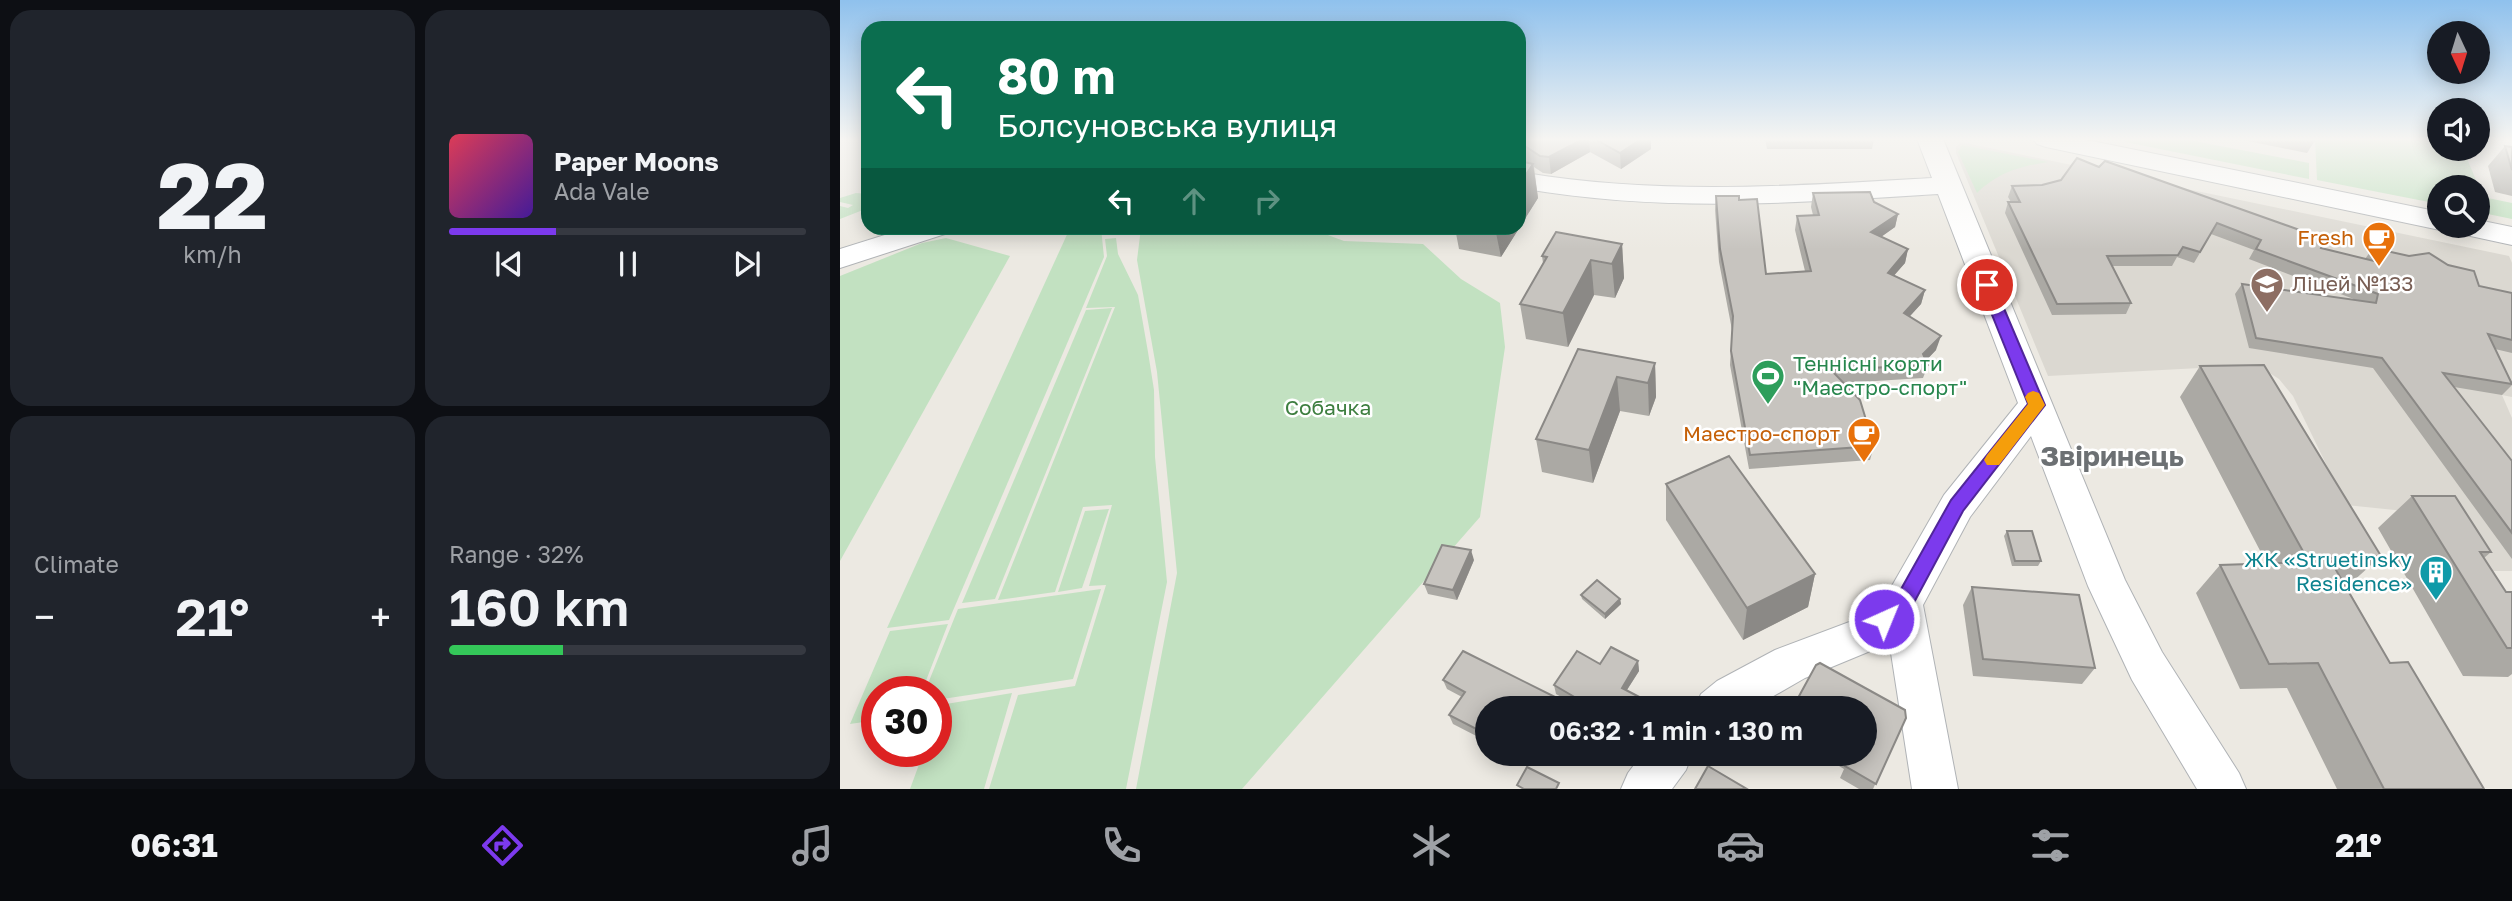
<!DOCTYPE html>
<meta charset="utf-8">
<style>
:root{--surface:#171b24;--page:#20242c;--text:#f1f3f6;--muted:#9ea1a6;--line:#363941;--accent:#7c3aed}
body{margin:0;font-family:"Golos Text",sans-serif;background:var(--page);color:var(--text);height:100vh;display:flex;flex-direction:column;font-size:26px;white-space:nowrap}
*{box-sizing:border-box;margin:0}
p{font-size:23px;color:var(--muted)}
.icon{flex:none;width:38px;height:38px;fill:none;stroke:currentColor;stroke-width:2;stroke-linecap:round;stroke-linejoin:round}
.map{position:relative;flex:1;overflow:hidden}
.panel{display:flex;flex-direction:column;gap:10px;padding:10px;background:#0d0f14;width:840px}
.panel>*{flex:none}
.banner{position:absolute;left:21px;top:21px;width:665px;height:214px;border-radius:21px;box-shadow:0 4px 18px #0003;background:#0b6e4f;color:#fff;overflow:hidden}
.needle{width:46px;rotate:176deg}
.controls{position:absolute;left:1587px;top:21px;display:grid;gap:14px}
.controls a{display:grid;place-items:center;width:63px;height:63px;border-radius:50%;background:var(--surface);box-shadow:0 4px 18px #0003;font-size:35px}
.speed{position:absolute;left:21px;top:676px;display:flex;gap:14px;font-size:35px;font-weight:700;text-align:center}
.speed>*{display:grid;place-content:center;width:91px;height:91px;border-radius:50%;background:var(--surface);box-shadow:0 4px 18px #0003;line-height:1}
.speed .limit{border:10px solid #d22;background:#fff;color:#111}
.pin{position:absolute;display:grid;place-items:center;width:60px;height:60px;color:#fff;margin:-30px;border:4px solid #fff;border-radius:50%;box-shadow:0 2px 7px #0007}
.me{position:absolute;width:77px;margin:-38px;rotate:44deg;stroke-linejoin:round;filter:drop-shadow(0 0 5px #0008)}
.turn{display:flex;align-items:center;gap:24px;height:147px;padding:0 21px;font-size:32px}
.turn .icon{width:91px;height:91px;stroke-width:2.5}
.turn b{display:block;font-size:49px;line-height:60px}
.lanes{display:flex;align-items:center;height:66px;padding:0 21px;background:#0003;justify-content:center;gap:35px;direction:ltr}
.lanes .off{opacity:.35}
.big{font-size:52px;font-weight:600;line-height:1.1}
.panel .card{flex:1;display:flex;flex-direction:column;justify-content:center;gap:10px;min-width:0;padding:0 24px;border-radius:21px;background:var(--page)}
.panel .dial{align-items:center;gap:0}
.dial b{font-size:91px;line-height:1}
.song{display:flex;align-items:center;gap:21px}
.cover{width:84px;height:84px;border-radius:10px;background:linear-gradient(135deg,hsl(350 70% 55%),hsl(260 70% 35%))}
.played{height:7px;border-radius:4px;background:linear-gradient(90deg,var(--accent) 30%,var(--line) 30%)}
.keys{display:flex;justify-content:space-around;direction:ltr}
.heat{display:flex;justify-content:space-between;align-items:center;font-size:38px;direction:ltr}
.charge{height:10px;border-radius:5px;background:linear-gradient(90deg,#34c759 32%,var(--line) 0)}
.panel .tiles{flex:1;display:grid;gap:10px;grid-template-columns:repeat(2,1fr)}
.trip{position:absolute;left:635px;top:696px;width:402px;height:70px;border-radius:35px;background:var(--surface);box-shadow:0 4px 18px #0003;font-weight:600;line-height:70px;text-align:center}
.tab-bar{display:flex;height:112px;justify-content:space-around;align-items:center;background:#090b0e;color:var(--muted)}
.tab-bar .icon{width:49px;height:49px}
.tab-bar .active{color:var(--accent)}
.tab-bar b{font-size:32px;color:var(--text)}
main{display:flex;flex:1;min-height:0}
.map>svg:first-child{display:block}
.education{fill:#dbd8d1}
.green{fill:#c2e1c1}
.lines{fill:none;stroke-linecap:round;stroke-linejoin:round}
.minor-casing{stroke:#b0b3b6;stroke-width:2}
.minor{fill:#fff;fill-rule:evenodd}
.wall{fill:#aba9a4}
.shaded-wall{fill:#8b8986}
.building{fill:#c7c4bf;stroke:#8b8986;stroke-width:2}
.route{fill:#7c3aed;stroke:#51269a;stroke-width:2}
.slow{fill:#f59e0b}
.labels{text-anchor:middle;stroke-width:5;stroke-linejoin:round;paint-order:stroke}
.food-label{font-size:21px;fill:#c56008;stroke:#fff;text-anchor:end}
.education-label{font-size:21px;fill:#785e54;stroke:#fff;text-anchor:start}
.leisure-label{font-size:21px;fill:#27864d;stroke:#fff;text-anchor:start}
.park-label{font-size:21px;fill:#3d7e3f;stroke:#fff}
.culture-label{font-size:21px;fill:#0d838f;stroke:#fff;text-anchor:end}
.district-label{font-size:28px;font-weight:bold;fill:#6c7073;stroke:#fff}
</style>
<main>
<section class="panel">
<div class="tiles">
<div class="card dial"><b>22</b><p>km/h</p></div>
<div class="card">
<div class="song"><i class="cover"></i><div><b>Paper Moons</b><p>Ada Vale</p></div></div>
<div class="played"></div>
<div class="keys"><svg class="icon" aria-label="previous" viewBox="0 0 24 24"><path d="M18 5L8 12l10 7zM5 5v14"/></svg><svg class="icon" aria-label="pause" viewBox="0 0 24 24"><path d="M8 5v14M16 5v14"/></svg><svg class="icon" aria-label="next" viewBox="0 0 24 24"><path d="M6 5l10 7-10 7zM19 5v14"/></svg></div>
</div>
<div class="card"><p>Climate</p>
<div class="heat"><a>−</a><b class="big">21°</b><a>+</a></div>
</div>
<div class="card"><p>Range · 32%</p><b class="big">160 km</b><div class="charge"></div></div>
</div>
</section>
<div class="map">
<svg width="1672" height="789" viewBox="0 0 1672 789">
<rect width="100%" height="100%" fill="#ece9e2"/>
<!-- education -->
<polygon class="education" points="1121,142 1669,256 1672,263 1672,397 1662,395 1672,418 1672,571 1621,571 1584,513 1506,505 1453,396 1439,379 1417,365 1208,376 1116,153 1116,147"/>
<!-- green -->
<g class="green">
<polygon points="1285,139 1344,139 1469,163 1469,179 1285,142"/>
<polygon points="1475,139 1599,139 1600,149 1623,149 1643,197 1672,203 1672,219 1638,212 1638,187 1600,187 1599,204 1477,180"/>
<path d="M1122 145 1208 162C1179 167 1159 172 1137 193L1118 152Z"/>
<polygon points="16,193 28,194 28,208 0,219 0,206 8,208 13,205 0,202 0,198"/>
<polygon points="230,228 261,228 264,257 109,620 47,628"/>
<polygon points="301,228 469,228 504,241 583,244 621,279 660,303 665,347 640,517 402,789 296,789 337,573 317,372 297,260"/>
<polygon points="106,238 170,256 0,561 0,276 82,243"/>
<polygon points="276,238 278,254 298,295 308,352 314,390 315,457 327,582 286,789 149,789 178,695 235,686 266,585 249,586 272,505 243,507 215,592 158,600 275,307 246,308 267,256 265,239"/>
<polygon points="272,308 155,599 122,603 246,310"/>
<polygon points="269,509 242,588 218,592 245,511"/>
<polygon points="261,589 233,679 96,700 96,691 85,691 118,609"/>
<polygon points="108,624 82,691 37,691 37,720 10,724 50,631"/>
<polygon points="172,693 144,789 70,789 84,751 96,751 96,715 100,705"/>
</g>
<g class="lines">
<defs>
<g id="minor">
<path d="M1077 139H1103L1285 580 1322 652 1399 773 1406 789H1357L1292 680 1248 586 1191 436 1130 517 1083 605 1118 789H1072L1049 640 1040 647 965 678 911 709H854L861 694 877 681 935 650 1012 621 1049 591 1104 495 1178 403 1098 194C955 203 822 213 679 188V172C819 196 952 186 1092 178Z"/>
<polygon points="1193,139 1242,139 1600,212 1600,226 1638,226 1638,220 1672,227 1672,245 1612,232 1609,227 1600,230 1206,147 1197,144"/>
<polygon points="67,228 109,228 105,234 0,268 0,249"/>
<polygon points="802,754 852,754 846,770 832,789 781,789 788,773"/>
</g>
</defs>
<!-- minor casing -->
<use href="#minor" class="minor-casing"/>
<!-- minor -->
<use href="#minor" class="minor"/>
</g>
<!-- wall -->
<g class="wall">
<polygon points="679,139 811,139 811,149 781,169 750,152 711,174 703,173 694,167 698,198 661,257 619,249 615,228 679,228 688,163 679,157"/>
<polygon points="925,139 1034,139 1032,149 927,149"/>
<polygon points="1398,139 1476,139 1467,153"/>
<polygon points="1665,146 1672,147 1672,196 1655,192 1648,166"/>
<polygon points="1221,180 1481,248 1525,259 1533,248 1639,286 1672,293 1672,353 1655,349 1672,383 1672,385 1662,395 1614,387 1672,461 1672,559 1533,368 1409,348 1395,294 1402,284 1519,301 1409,259 1414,250 1371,234 1354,263 1337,257 1332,266 1272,266 1291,303 1286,314 1212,315 1165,213 1168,202 1171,202 1168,197 1172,186 1202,185"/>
<polygon points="973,193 1034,202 1058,214 1055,227 1041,237 1068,249 1065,263 1054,275 1085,290 1081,304 1069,317 1096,350 1086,360 1088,365 1083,378 1004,383 1034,446 1030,460 909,469 890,365 892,330 879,262 875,210 876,196 899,200 926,274 965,271 955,230 957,216 973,215 971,207"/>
<polygon points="782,244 784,278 775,298 754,295 728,347 686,339 680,304 703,263 702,256"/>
<polygon points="738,349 815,363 816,397 809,416 780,411 753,483 702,472 696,439"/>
<polygon points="1360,366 1541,556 1510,584 1505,584 1550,663 1644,789 1497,789 1447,688 1400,689 1356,593 1380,565 1427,564 1340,397"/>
<polygon points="826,484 975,574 968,607 903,640 826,520"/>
<polygon points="1572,496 1651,552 1644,558 1666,592 1672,592 1672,674 1668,677 1623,676 1538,528"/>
<polygon points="1167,531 1201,561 1198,566 1172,566 1164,536"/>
<polygon points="634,560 617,600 588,594 584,584"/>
<polygon points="1132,587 1255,668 1242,684 1133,676 1123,605"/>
<polygon points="741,595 780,599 781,604 765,619 742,599"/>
<polygon points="798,661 799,671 787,690 809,702 810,709 742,709 716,694 714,685 760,664"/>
<polygon points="603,680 721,700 723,709 648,709 648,742 613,724 609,715 622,697 607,689"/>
<polygon points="1066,718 1033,789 1019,789 1000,778 1004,769 979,754 1026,754"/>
<polygon points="671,754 696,754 690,764"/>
</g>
<!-- shaded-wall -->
<g class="shaded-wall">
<polygon points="743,139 749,139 750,152 711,174 709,157"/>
<polygon points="801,139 811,139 811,149 781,169 780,153"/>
<polygon points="693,164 698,198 661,257 655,228 679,228 679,185"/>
<polygon points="1058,214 1055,227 1028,246 1031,232"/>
<polygon points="782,244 784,278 775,298 772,264"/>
<polygon points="1068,249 1065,263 1045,286 1048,273"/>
<polygon points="751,260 754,295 728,347 723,313"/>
<polygon points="1085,290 1081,304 1060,327 1064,313"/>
<polygon points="1101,336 1096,350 1082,365 1083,354"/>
<polygon points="815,363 816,397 809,416 808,383"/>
<polygon points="777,377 780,411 753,483 749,450"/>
<polygon points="631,550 634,560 617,600 613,590"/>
<polygon points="975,574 968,607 903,640 907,608"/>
<polygon points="780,599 781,604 765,619 765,614"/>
<polygon points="798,661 799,671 783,696 782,688"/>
<polygon points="721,700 723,709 715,709"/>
<polygon points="689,754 696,754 690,764 687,756"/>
</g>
<!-- building -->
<g class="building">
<polygon points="679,139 743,139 709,157 700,156 679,142"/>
<polygon points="755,139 801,139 780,153"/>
<polygon points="1665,146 1672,147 1672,170"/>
<polygon points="1237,158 1259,167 1265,161 1485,239 1481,248 1534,261 1533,248 1569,256 1589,253 1608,265 1634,271 1639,286 1672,293 1672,340 1648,334 1672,384 1603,373 1672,461 1672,533 1542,358 1416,338 1402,284 1536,303 1538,294 1416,249 1421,240 1377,223 1360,252 1343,247 1338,255 1267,256 1291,303 1217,304 1168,202 1180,202 1172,186 1202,185 1221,180"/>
<polygon points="679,161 693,164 679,185"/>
<polygon points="1030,192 1034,202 1058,214 1031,232 1068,249 1048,273 1085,290 1064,313 1101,336 1083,354 1088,365 991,370 1020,400 1034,446 910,455 891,351 893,316 880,249 876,196 899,196 899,200 917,199 926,274 971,271 957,216 979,215 973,193"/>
<polygon points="716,232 782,244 772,264 751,260 723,313 680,304 707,257 702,256"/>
<polygon points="738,349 815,363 808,383 777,377 749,450 696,439"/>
<polygon points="1424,365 1541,556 1489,558 1550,663 1568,662 1644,789 1544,789 1478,663 1429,664 1380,565 1469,562 1360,366"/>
<polygon points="889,456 975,574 907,608 826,484"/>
<polygon points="1572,496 1615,496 1651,552 1640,552 1666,592 1672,592 1672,648 1667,648"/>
<polygon points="1167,531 1192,531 1201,561 1175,561"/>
<polygon points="602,545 631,550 613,590 584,584"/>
<polygon points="757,580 780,599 765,614 741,595"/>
<polygon points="1132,587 1239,595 1255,668 1143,659"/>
<polygon points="771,647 798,661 782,688 809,702 805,709 755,709 714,685 737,651 760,664"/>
<polygon points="623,651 721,700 715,709 648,709 648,735 609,715 625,692 603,680"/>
<polygon points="980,663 1065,710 1066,718 1036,784 1005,766 1009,758 1004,754 1026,754 1026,709 952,709 976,665"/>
<polygon points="868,766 907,789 855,789"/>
<polygon points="687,767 719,783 716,789 684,789 677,785"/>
</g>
<!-- sky -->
<linearGradient id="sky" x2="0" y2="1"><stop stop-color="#8fc1ed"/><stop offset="0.56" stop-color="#f6f5f2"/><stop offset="1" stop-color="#f6f5f2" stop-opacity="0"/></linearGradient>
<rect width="1672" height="249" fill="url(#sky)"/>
<!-- route -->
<polygon class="route" points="1147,280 1154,285 1205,405 1123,511 1070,610 1044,628 1038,626 1035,619 1038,613 1056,598 1111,500 1188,404 1140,285"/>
<!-- slow -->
<polygon class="slow" points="1193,391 1199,393 1205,405 1202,409 1159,465 1147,465 1144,460 1147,455 1188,404 1185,397 1188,393"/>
<!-- icons -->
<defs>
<symbol id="cafe-pin" viewBox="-11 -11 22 30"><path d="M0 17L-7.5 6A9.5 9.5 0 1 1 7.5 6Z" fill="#e8710a" stroke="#fff"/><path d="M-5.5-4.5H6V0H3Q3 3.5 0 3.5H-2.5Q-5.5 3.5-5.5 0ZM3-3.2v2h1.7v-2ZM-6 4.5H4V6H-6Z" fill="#fff"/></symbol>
<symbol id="school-pin" viewBox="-11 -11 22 30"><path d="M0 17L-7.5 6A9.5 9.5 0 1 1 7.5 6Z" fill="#8d6e63" stroke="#fff"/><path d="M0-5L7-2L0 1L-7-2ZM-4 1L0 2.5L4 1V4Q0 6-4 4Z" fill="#fff"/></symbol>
<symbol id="stadium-pin" viewBox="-11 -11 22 30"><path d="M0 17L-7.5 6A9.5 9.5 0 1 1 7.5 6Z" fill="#2e9e5b" stroke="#fff"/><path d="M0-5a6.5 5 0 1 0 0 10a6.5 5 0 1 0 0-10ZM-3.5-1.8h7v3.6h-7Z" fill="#fff"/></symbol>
<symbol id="building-pin" viewBox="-11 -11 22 30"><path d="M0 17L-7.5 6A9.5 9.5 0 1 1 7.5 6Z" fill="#0f9aa8" stroke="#fff"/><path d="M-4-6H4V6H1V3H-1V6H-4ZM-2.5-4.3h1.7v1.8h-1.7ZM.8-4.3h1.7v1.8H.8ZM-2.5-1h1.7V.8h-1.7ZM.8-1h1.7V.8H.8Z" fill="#fff"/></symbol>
</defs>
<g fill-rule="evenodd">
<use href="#cafe-pin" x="1520" y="219" width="38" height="52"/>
<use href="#school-pin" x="1408" y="265" width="38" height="52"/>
<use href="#stadium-pin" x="909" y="357" width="38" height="52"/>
<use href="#cafe-pin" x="1005" y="415" width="38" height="52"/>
<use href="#building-pin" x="1577" y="553" width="38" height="52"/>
</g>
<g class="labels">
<!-- food labels -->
<g class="food-label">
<text x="1514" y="245">Fresh</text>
<text x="1000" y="441">Маестро-спорт</text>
</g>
<!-- education labels -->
<g class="education-label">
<text x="1452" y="291">Ліцей №133</text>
</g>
<!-- leisure labels -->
<g class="leisure-label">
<text x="953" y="371">Теннісні корти<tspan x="953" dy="24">"Маестро-спорт"</tspan></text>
</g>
<!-- park labels -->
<g class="park-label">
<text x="488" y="415">Собачка</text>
</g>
<!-- culture labels -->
<g class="culture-label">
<text x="1572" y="567">ЖК «Struetinsky<tspan x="1572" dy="24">Residence»</tspan></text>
</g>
<!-- district labels -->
<g class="district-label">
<text x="1272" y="466">Звіринець</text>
</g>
</g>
</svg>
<div class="controls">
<a><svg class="needle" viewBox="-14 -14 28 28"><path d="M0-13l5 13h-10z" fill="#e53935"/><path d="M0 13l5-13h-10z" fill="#9ea1a6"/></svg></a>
<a><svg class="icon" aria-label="sound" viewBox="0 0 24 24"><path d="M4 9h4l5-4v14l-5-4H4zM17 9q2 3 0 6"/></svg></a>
<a><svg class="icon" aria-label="search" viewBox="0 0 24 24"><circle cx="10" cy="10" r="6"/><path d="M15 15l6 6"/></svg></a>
</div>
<div class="speed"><div class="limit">30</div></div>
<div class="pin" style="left:1147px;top:285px;background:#d93025"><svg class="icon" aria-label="arrive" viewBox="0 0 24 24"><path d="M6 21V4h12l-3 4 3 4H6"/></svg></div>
<svg class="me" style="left:1044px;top:619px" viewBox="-20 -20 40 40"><circle r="17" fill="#7c3aed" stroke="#fff" stroke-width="3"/><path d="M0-11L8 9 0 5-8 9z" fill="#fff"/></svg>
<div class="trip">06:32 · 1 min · 130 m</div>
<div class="banner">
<div class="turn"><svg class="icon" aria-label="left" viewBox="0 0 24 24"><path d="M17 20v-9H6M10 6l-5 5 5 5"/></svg><div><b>80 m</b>Болсуновська вулиця</div></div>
<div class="lanes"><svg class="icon" aria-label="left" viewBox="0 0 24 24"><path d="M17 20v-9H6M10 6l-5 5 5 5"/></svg><svg class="icon off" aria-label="ahead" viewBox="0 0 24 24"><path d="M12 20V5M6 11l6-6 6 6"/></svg><svg class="icon off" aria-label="right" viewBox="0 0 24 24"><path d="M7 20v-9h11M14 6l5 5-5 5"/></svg></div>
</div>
</div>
</main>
<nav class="tab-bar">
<b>06:31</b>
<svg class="icon active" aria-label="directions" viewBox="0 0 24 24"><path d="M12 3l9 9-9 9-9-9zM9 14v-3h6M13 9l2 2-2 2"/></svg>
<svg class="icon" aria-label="music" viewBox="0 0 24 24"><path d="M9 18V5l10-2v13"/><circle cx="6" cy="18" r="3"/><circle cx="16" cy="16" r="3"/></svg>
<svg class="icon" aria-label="phone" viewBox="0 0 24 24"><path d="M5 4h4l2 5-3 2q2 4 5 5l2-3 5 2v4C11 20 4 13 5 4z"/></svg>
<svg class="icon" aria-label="climate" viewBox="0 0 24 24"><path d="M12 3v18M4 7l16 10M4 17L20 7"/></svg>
<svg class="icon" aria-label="car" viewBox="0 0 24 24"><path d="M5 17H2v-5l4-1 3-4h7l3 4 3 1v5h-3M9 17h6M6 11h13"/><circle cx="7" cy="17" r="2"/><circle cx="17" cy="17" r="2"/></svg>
<svg class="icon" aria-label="filters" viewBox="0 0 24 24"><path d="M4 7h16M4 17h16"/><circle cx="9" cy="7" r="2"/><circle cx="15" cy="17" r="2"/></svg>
<b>21°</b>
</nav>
